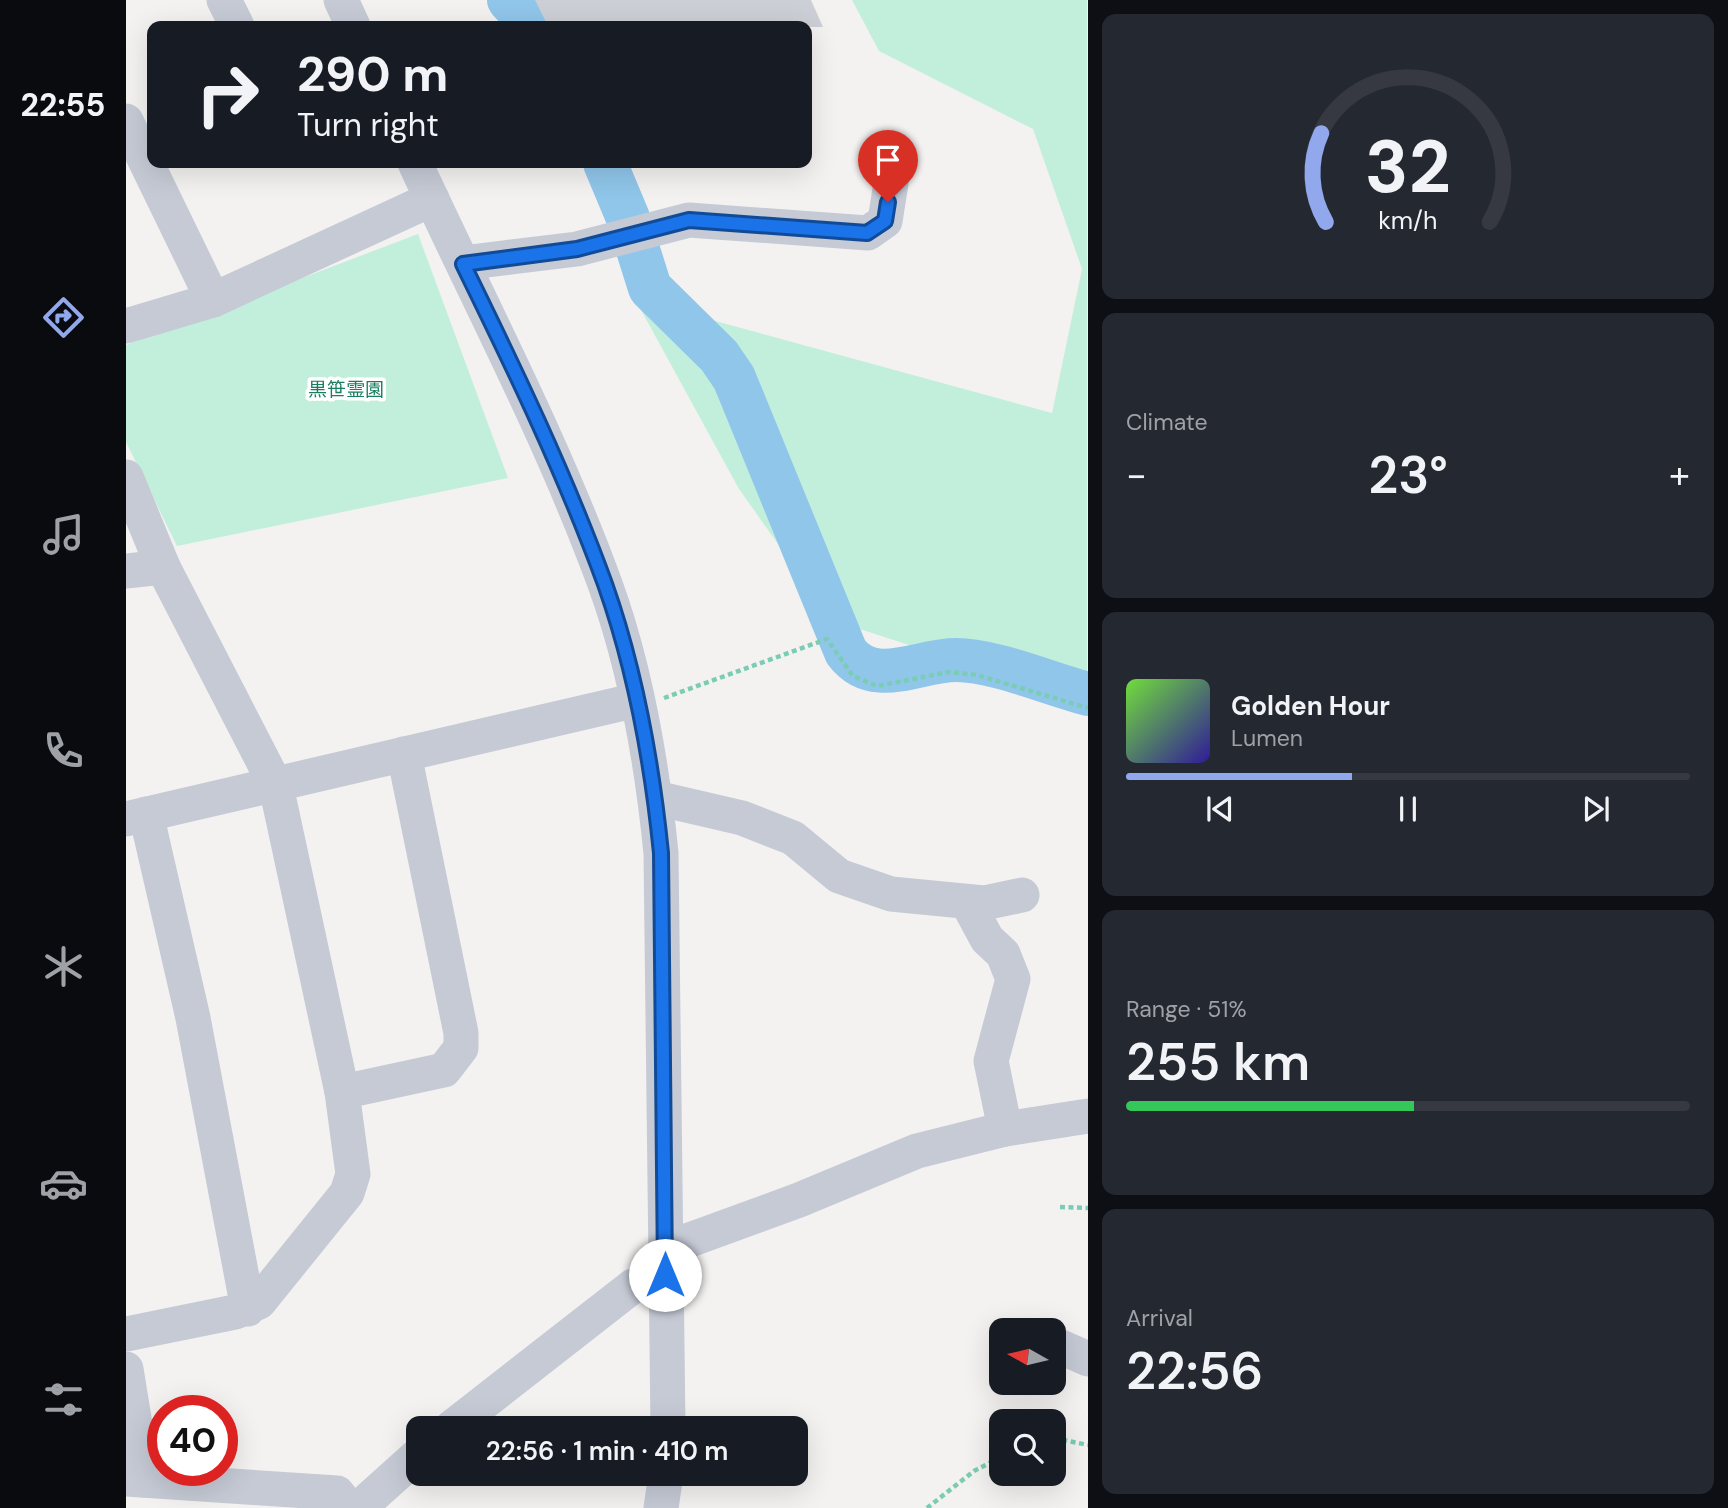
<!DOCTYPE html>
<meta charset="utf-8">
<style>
:root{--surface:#171b24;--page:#242831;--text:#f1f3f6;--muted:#9ea1a6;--line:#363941;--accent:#92a8ec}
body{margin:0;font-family:"DM Sans","Noto Sans JP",sans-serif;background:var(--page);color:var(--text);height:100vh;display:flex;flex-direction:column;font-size:26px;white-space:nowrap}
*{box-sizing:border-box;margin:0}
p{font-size:23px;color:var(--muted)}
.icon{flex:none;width:38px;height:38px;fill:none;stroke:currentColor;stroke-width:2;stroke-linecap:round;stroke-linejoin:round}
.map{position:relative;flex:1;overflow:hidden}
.details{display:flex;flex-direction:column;gap:14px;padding:14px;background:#0d0f14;width:640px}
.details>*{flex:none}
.hud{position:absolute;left:21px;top:21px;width:665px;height:147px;border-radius:14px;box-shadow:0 7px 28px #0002;background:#171b24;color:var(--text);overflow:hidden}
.needle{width:46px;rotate:278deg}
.buttons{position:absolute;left:863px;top:1318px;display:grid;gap:14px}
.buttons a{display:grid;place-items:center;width:77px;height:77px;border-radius:14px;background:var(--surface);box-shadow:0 7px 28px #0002;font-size:35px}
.speed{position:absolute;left:21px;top:1395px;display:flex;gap:14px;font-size:35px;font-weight:700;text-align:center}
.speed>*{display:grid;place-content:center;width:91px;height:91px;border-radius:50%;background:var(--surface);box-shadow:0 7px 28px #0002;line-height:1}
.speed .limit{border:10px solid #d22;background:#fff;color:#111}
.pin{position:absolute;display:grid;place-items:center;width:60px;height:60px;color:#fff;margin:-72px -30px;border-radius:50% 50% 50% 0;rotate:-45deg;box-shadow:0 0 7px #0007}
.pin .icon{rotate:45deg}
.me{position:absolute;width:77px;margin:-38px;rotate:0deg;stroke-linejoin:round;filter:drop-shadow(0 0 5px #0008)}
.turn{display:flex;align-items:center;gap:24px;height:147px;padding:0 35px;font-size:32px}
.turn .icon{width:91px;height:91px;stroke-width:2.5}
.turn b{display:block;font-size:49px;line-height:60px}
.big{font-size:52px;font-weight:600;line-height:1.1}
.details .card{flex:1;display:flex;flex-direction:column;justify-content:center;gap:10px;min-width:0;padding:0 24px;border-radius:14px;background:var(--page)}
.details .dial{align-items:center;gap:0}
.dial svg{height:182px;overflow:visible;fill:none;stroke:var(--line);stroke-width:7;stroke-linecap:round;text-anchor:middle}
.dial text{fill:var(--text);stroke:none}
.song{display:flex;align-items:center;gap:21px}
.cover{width:84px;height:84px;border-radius:10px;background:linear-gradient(135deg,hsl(100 70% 55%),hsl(250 70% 35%))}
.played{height:7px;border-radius:4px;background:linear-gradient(90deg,var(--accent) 40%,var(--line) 40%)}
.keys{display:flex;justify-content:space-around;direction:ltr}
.heat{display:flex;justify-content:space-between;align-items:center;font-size:38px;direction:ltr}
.charge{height:10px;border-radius:5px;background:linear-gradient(90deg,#34c759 51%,var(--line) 0)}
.trip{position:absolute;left:280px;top:1416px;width:402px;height:70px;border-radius:14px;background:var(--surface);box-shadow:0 7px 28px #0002;font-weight:600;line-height:70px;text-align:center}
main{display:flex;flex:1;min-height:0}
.tabs{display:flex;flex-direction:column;width:126px;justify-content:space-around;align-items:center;background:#090b0e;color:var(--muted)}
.tabs .icon{width:49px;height:49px}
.tabs .selected{color:var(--accent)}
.tabs b{font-size:32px;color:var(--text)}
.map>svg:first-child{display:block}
.green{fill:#c2efdc}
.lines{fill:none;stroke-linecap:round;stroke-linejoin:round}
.river{stroke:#90c6ea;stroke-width:44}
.building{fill:#cdcfd6}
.path{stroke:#7bccb4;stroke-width:4.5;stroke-dasharray:5 3.5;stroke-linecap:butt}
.minor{stroke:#c5cad5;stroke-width:35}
.route-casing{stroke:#114b97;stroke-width:18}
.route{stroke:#1a73e8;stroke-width:12}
.labels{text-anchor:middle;stroke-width:7;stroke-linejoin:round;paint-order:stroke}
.park-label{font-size:19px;fill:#1a7f61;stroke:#fff}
</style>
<main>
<nav class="tabs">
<b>22:55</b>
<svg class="icon selected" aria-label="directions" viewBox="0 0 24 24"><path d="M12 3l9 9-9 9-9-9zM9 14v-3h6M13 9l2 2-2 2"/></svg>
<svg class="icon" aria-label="music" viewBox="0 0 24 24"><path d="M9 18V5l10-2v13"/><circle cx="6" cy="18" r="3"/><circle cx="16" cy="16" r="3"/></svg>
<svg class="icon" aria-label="phone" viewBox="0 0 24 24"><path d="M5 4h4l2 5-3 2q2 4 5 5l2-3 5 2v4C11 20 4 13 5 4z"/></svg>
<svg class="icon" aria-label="climate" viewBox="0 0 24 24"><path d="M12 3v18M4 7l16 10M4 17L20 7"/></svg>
<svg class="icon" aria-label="car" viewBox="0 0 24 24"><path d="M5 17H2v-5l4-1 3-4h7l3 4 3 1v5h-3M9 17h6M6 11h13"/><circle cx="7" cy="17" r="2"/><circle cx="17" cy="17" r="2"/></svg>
<svg class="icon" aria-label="filters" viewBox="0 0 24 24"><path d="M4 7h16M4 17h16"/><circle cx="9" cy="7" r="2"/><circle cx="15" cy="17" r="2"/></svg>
</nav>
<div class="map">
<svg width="962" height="1508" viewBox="0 0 962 1508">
<rect width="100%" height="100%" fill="#f3f2f1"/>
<!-- green -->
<g class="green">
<polygon points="726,0 961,0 961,696 863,671 706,620 613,489 509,299 926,413 956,269 907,129 753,51"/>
<polygon points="292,234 382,478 51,546 0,442 0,345"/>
</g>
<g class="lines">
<!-- river -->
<g class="river">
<polyline points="383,0 407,26"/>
<path d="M479 163 502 218 524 288 593 356 608 378 720 652C748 689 792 660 830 660 868 660 924 684 962 694"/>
</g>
</g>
<!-- building -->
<polygon class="building" points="409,0 685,0 697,27 422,26"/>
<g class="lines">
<!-- path -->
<g class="path">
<polyline points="538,698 701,639 727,676 751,686 823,672 851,675 962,708"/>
<polyline points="934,1207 962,1208"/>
<polyline points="928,1438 962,1445"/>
<polyline points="801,1508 848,1471 875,1457"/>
</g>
<!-- minor -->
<g class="minor">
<polyline points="98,0 111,26"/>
<polyline points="215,0 227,26"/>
<polyline points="0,121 87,300"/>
<path d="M289 163C353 302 426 439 479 584 510 669 526 763 535 853L542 1428"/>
<polyline points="337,263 451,249 563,220 742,233 759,221 768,164 752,160"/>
<polyline points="0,326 87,300 306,199"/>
<polyline points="0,477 37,567 150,786 216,1092 227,1174 221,1193 133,1302 109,1312 0,1334"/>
<polyline points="0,571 37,567"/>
<polyline points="530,798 616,818 667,838 713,876 765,894 858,903 896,895"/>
<polyline points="20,814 67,1018 122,1309"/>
<polyline points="0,819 511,700"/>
<polyline points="841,902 861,939 877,954 887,979 865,1061 879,1129"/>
<polyline points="216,1092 318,1070 335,1048 335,1033 278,754"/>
<polyline points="539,1249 673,1200 791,1151 879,1129 962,1116"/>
<polyline points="928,1344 962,1359"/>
<polyline points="0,1369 18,1480"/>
<polyline points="325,1428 507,1286 539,1275"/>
<polyline points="0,1479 211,1493 223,1508"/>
<polyline points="233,1508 292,1455"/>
<polyline points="535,1508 540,1474"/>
</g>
</g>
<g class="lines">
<defs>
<path id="route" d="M539 1275 535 853C526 763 509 669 479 584 439 474 388 368 337 264L451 249 563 220 741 233 759 221 762 202"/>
</defs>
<!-- route casing -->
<use href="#route" class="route-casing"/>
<!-- route -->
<use href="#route" class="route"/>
</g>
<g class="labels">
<!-- park labels -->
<g class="park-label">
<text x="220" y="396">黒笹霊園</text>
</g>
</g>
</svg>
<div class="buttons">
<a><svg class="needle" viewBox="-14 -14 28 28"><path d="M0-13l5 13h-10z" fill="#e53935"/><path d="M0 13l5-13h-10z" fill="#9ea1a6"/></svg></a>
<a><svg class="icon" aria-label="search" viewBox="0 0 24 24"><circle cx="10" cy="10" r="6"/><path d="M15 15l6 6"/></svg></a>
</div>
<div class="speed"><div class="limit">40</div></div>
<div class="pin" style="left:762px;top:202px;background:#d93025"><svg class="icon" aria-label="arrive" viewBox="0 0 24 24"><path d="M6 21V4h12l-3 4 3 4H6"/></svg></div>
<svg class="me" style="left:539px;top:1275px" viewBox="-20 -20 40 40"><circle r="19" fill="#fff"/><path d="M0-13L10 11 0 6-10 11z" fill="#1a73e8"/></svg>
<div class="trip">22:56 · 1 min · 410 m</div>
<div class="hud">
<div class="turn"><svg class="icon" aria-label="right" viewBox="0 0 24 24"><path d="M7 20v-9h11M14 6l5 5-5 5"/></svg><div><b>290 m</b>Turn right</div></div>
</div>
</div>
<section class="details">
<div class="card dial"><svg viewBox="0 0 100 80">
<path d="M14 69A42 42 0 1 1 86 69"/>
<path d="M14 69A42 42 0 0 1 12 30" stroke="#92a8ec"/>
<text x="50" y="56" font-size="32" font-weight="700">32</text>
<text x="50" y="72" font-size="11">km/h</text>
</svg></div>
<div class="card"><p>Climate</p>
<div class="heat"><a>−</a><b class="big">23°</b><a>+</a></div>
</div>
<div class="card">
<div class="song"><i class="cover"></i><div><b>Golden Hour</b><p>Lumen</p></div></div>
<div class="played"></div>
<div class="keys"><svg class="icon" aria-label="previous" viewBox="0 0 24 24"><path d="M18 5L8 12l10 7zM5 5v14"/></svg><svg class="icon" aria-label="pause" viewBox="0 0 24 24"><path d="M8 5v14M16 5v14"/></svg><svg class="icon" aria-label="next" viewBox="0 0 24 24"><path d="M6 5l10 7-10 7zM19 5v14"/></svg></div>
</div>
<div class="card"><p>Range · 51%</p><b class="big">255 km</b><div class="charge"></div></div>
<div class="card"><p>Arrival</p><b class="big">22:56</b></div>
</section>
</main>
